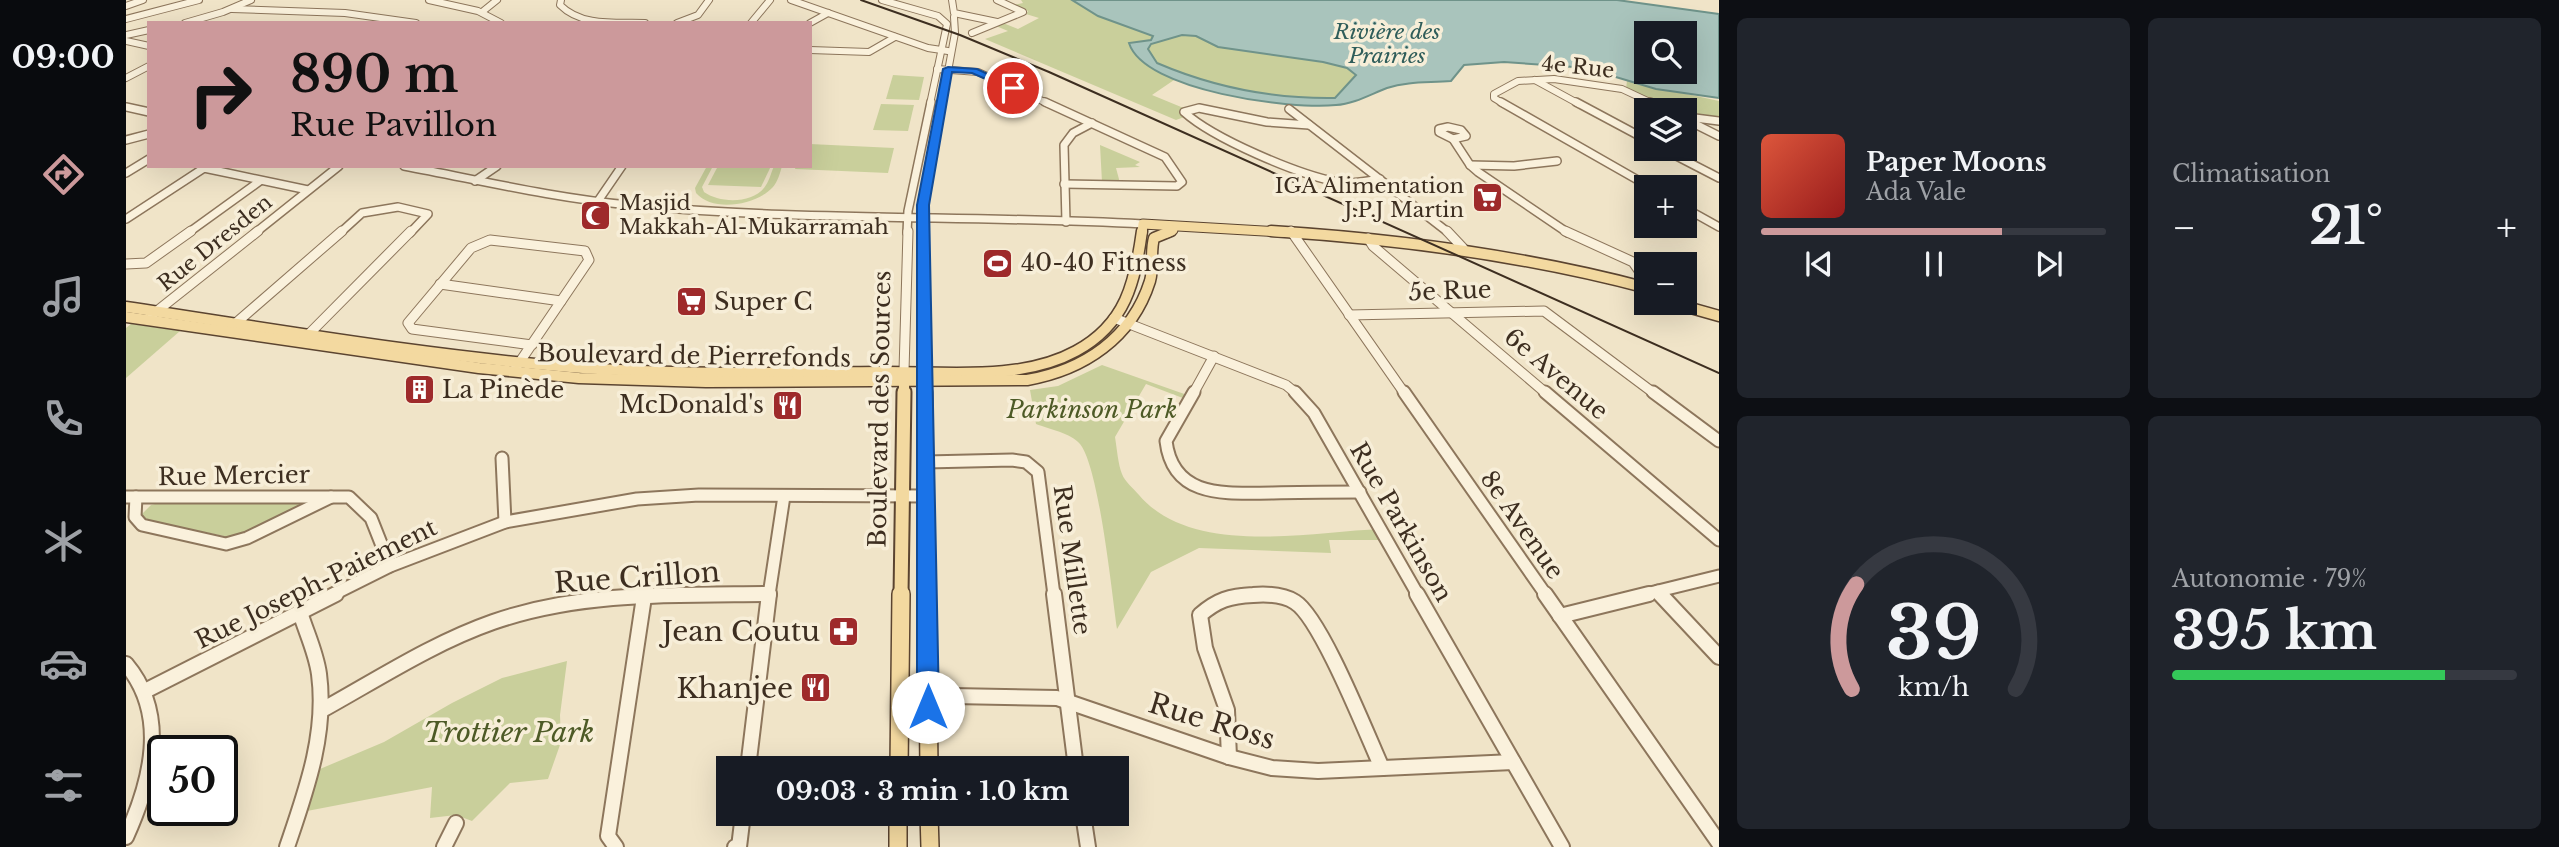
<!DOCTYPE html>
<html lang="fr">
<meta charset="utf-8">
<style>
:root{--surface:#171b24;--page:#20242c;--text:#f1f3f6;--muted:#9ea1a6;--line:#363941;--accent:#cc999b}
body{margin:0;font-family:"Libre Baskerville",serif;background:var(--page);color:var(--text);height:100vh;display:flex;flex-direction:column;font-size:26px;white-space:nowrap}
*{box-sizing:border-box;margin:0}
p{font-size:23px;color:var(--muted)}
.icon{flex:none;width:38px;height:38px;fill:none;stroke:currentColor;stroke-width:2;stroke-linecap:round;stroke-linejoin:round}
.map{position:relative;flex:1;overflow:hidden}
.panel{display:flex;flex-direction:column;gap:18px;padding:18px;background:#0d0f14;width:840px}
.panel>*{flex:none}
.banner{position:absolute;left:21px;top:21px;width:665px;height:147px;border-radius:0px;box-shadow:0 7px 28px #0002;background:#cc999b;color:#111;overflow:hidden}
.tools{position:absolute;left:1508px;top:21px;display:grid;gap:14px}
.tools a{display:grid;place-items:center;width:63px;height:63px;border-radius:0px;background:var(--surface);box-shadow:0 7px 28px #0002;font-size:35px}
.speed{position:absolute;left:21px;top:735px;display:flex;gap:14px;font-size:35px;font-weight:700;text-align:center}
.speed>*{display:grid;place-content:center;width:91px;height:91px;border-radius:50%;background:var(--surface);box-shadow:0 7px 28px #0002;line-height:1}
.speed .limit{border:4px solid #111;border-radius:10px;background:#fff;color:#111}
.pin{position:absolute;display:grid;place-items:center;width:60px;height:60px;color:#fff;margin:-30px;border:4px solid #fff;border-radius:50%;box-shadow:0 2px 7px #0007}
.me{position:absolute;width:77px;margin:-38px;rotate:0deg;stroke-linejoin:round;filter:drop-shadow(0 0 5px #0008)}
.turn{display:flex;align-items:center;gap:24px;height:147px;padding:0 28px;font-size:32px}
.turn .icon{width:91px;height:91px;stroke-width:2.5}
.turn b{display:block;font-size:49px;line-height:60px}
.big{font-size:52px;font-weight:700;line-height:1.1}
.panel .widget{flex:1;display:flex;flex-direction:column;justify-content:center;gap:10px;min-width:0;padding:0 24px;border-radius:10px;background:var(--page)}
.panel .dial{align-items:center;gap:0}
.dial svg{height:182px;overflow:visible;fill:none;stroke:var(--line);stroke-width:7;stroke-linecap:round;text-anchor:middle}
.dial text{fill:var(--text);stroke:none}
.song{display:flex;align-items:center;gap:21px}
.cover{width:84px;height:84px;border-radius:10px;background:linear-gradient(135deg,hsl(10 70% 55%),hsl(0 70% 35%))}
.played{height:7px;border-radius:4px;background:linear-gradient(90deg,var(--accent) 70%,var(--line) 70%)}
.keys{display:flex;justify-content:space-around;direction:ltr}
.heat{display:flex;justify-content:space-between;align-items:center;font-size:38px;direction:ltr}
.charge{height:10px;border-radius:5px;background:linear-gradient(90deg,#34c759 79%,var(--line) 0)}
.panel .tiles{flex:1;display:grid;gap:18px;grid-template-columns:repeat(2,1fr)}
.trip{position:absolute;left:590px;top:756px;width:413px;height:70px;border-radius:0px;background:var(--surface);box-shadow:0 7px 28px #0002;font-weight:700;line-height:70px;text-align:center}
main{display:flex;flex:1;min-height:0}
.tabs{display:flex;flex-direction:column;width:126px;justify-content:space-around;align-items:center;background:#090b0e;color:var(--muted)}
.tabs .icon{width:49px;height:49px}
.tabs .active{color:var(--accent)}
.tabs b{font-size:32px;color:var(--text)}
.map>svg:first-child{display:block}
.green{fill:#c9cf9b}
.water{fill:#a9c4bc;stroke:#6f938a;stroke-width:2;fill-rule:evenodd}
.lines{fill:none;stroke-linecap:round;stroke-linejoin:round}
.minor-far4-casing{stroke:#8d765c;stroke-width:8}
.minor-far3-casing{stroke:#8d765c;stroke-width:10}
.minor-far2-casing{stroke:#8d765c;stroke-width:11}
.minor-far1-casing{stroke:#8d765c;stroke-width:15}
.minor-casing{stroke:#8d765c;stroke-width:18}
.major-far3-casing{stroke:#5b4430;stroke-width:11}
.major-far2-casing{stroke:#5b4430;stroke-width:13}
.major-far1-casing{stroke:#5b4430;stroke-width:17}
.major-casing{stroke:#5b4430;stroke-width:20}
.minor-far4{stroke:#faf1dc;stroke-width:6}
.minor-far3{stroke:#faf1dc;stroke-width:7}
.minor-far2{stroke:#faf1dc;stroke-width:9}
.minor-far1{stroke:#faf1dc;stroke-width:11}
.minor{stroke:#faf1dc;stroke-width:14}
.major-far3{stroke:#f3d9a0;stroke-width:9}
.major-far2{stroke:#f3d9a0;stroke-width:10}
.major-far1{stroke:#f3d9a0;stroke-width:13}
.major{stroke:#f3d9a0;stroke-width:17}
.tram{stroke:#3d2e20;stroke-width:2}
.route{fill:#1a73e8;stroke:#114b97;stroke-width:2}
.labels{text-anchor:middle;stroke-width:7;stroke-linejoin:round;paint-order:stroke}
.far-water-label{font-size:21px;font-style:italic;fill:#2f5d5a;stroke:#f7eed8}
.far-street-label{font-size:21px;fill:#3d2e20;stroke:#f7eed8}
.far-poi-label{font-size:21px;fill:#3d2e20;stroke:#f7eed8;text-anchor:end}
.poi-label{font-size:24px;fill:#3d2e20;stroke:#f7eed8;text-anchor:start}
.street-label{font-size:24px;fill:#3d2e20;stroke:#f7eed8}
.park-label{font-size:24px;font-style:italic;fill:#4d5a26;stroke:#f7eed8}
.near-street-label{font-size:28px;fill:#3d2e20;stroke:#f7eed8}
.near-poi-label{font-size:28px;fill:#3d2e20;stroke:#f7eed8;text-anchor:end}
.near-park-label{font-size:28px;font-style:italic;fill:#4d5a26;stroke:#f7eed8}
</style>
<main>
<nav class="tabs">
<b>09:00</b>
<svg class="icon active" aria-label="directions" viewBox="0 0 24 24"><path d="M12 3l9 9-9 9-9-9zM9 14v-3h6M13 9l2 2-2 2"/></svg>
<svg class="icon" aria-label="music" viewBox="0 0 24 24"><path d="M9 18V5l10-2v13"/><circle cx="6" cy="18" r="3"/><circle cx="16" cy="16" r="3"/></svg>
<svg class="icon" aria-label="phone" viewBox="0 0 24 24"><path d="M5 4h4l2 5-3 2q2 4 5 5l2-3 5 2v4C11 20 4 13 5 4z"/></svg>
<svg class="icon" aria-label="climate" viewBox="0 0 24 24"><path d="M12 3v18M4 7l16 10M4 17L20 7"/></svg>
<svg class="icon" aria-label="car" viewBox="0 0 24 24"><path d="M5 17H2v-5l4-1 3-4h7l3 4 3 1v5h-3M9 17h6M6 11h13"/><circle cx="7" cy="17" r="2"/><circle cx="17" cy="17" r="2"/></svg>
<svg class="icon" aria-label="filters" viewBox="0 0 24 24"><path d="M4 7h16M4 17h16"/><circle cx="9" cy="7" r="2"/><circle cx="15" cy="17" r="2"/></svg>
</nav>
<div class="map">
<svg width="1593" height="847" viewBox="0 0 1593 847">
<rect width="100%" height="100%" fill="#f0e4c8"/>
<!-- green -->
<g class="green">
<polygon points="895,0 989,0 1252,65 1215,101 1144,99 1079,85 1017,63 1048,80 1026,95 1060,109 1061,116 1050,120 859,39 882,31 870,26 877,23 892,29 913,18 900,14 902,11 888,5 897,3"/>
<polygon points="767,75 798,77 793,100 760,99"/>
<polygon points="1501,81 1593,101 1593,120 1559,115 1559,110 1545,110 1500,89"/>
<polygon points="755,104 788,105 782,131 747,130"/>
<polygon points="684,144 768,148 762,173 669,169 670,166 684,166"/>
<polygon points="974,145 1014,162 1009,165 1014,167 990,168 994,183 976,182"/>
<path d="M581 166H587L576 187 578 192C593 203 625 204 638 188 643 182 645 173 648 166H656C654 173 652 181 647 187 631 205 587 213 570 193L569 188Z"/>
<polygon points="592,166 645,166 635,187 582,185"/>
<polygon points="5,324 54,331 0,378 0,328"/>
<path d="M976 365 1064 396 1062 400 1020 384 989 437C991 449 992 464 996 474 999 482 1008 489 1013 495 1066 557 1182 532 1255 529L1261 540H1203L1205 553 1073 548 1025 572 991 629C986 594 973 467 954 444 945 433 923 429 910 424L904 390 932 386Z"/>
<polygon points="171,501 175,503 169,511 112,536 103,537 22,521 15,515 25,505 37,502"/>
<polygon points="441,661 434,715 435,742 422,779 384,783 346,821 330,815 304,818 306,787 181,811 194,769 258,742 326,703 376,678"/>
</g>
<!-- water -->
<path class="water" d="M946 0H1491L1593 14V98L1530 89 1473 72 1448 67 1378 62 1338 65 1325 81C1303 83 1282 81 1261 88 1245 94 1228 104 1210 105 1166 110 1018 91 1003 43L1025 40 1027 36 972 16ZM1521 33H1559V72H1521ZM1056 35 1070 36 1092 47 1197 62 1221 68 1230 75 1209 98C1148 99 1087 87 1031 63L1022 49 1025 44Z"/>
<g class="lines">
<defs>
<g id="minor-far4">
<polyline points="303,0 352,11 375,23"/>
<path d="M435 0 434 5C456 27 490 22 519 23"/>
<polyline points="665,0 802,48 822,51"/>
<polyline points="756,0 812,16 821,24 804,104"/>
<polyline points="826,0 828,13 871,22"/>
<polyline points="0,6 17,0"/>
<polyline points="106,9 219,13 290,23"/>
<polyline points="356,12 371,0"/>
<polyline points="0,19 73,0"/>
<polyline points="59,23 97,12 125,0"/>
<polyline points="551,23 572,15 583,0"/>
<polyline points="625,23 644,0"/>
<polyline points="684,23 702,13"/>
<polyline points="846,33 897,12 871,0"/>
<polyline points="0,35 23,30"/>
<polyline points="0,41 23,46"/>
<polyline points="684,50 743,52 769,37"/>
<polyline points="811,69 852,72 923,104"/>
<polyline points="0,78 23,66"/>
<polyline points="1409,80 1453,104"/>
<polyline points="816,104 829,33 828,17"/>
<polyline points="1378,104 1368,98 1368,94 1392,81 1428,79 1496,89 1528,104"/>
</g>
<g id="minor-far3">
<polyline points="919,102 1039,157 1056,182 1051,186 938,184"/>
<polyline points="1375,102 1524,187"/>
<polyline points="1450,102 1521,140"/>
<polyline points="1524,102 1541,110"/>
<polyline points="0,107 23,112"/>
<polyline points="1163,109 1323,233"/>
<polyline points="1561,117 1593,121"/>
<polyline points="1559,119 1593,136"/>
<path d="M1183 125 1141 122 1073 108 1058 112C1088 139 1171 174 1211 182 1225 185 1240 181 1254 179"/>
<polygon points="1322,127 1335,130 1340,136 1327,139 1313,132 1313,129"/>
<polyline points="1327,139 1344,165 1352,172 1442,233"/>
<polyline points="0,140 23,134"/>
<polyline points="1537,149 1593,178"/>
<polyline points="1344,165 1388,166 1431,161"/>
<path d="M278 166C353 180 427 198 503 205 674 221 846 215 1017 224"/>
<polyline points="0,173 23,159"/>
<polyline points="349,181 371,166"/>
<polyline points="472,201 496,166"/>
<polyline points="1559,208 1593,227"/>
<polyline points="0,219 78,168 182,190"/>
<polyline points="940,222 938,145 947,133 966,123"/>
<polyline points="62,233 134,181"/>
<polyline points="129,233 213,166"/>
<polyline points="214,233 236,213 272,207 302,214 284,233"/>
<polyline points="781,233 782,211 805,102"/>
<polyline points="796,233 796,213 816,102"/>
</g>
<g id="minor-far2">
<polyline points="796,231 799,371"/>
<polyline points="1165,231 1279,394"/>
<polyline points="1321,231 1337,248"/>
<polyline points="1439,231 1507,262 1521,282"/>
<polyline points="1242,238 1247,246 1421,394"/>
<polyline points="0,264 20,263 65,231"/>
<polyline points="314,284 435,301"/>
<polyline points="26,315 132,231"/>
<polyline points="1223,315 1418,311 1529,394"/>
<polyline points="988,318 1160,385 1171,394"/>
<polyline points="110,323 216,231"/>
<polyline points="179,338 285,231"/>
<polyline points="389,369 463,260 459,251 364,240 345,248 282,323 286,329 406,345"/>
<polyline points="778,371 782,231"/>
<polyline points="1067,394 1088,356"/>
</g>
<g id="minor-far1">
<path d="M1068 392 1040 441C1047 500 1102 493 1147 493 1176 492 1205 492 1234 492"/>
<polyline points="1169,392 1188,413 1292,595"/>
<polyline points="1278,392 1420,595"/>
<polyline points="1419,392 1593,540"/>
<polyline points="1527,392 1593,441"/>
<polyline points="376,458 379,522"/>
<polyline points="800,462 886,460 900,462 912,472 928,595"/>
<polyline points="0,497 223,497 245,518 264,566"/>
<polyline points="10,497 9,517 16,525 100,544 121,538 205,497"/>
<polyline points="1532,591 1536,595"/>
<polyline points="206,595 264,566 379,522 511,499 573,495 800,496"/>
<polyline points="545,595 643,594"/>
<polyline points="643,595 658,496"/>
<polyline points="1115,595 1146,595"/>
<polyline points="1516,595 1593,576"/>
</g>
<g id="minor">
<polyline points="928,594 950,768"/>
<polyline points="1291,594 1436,847"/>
<polyline points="1419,594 1593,843"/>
<polyline points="1534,594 1593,657"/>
<polyline points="1434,616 1523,594"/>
<path d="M0 664C43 715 25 782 0 837"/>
<polyline points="19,691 210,594"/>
<polyline points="774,695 931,698 1103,757 1146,768 1192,771 1387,762"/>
<path d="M196 710C252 679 307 643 367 622 456 591 551 595 643 594"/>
<path d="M1103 757 1101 710 1079 648 1074 615C1091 600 1104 596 1127 595 1140 594 1158 595 1169 602 1195 618 1241 735 1256 768"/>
<polyline points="622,768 643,594"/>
<polyline points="957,814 962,847"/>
<path d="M161 847C180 791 201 734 193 674 190 652 180 632 174 612"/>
<polyline points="318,847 330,823"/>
<polyline points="490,847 482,836 518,597"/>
<polyline points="609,847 613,847 617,814"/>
</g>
<g id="major-far3">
<polyline points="1016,233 1017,224 1171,233"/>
<polyline points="1041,233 1047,230"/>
</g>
<g id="major-far2">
<path d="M1145 231C1273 239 1397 255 1521 288"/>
<polyline points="1547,303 1593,316"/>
<path d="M0 307C148 329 295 355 444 367 547 375 651 373 754 372 816 371 894 382 950 351 1000 324 1009 282 1016 231"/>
<path d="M0 317 353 368 453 378 580 382 901 380C958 370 1006 338 1024 281 1028 267 1024 252 1028 238L1045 231"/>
<polyline points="799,373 799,394"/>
<polyline points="778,394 778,373"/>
</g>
<g id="major-far1">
<polyline points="799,392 801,595"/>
<polyline points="775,595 778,392"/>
</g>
<g id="major">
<polyline points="801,594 803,768"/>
<polyline points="773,768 775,594"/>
<polyline points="772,814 772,847"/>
<polyline points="803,814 804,847"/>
</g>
</defs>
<!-- minor-far4 casing -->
<use href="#minor-far4" class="minor-far4-casing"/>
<!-- minor-far3 casing -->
<use href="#minor-far3" class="minor-far3-casing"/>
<!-- minor-far2 casing -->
<use href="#minor-far2" class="minor-far2-casing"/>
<!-- minor-far1 casing -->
<use href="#minor-far1" class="minor-far1-casing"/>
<!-- minor casing -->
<use href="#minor" class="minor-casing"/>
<!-- major-far3 casing -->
<use href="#major-far3" class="major-far3-casing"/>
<!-- major-far2 casing -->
<use href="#major-far2" class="major-far2-casing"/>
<!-- major-far1 casing -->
<use href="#major-far1" class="major-far1-casing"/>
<!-- major casing -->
<use href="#major" class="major-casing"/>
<!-- minor-far4 -->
<use href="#minor-far4" class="minor-far4"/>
<!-- minor-far3 -->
<use href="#minor-far3" class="minor-far3"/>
<!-- minor-far2 -->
<use href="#minor-far2" class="minor-far2"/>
<!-- minor-far1 -->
<use href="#minor-far1" class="minor-far1"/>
<!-- minor -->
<use href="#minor" class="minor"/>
<!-- major-far3 -->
<use href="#major-far3" class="major-far3"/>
<!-- major-far2 -->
<use href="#major-far2" class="major-far2"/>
<!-- major-far1 -->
<use href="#major-far1" class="major-far1"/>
<!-- major -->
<use href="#major" class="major"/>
<!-- tram -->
<polyline class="tram" points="735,0 834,35 923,72 1593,373"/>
</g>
<!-- route -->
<polygon class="route" points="822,67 851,69 892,88 887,91 846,73 826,72 803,205 813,707 810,714 802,717 794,714 791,707 791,205 817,69"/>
<!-- icons -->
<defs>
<symbol id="supermarket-square" viewBox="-11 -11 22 22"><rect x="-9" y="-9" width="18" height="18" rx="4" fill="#9e2a2b" stroke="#f7eed8"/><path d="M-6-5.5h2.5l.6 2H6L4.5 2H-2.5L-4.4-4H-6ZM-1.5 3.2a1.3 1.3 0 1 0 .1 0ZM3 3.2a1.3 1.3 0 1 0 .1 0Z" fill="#fff"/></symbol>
<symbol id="mosque-square" viewBox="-11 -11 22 22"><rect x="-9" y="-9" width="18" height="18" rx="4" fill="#9e2a2b" stroke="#f7eed8"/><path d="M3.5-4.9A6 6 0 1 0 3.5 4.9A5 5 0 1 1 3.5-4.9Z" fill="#fff"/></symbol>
<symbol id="stadium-square" viewBox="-11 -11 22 22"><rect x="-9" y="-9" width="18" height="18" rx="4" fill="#9e2a2b" stroke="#f7eed8"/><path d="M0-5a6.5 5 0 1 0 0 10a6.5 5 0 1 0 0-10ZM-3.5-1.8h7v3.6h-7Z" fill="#fff"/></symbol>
<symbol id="building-square" viewBox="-11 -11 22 22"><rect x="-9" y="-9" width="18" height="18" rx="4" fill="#9e2a2b" stroke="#f7eed8"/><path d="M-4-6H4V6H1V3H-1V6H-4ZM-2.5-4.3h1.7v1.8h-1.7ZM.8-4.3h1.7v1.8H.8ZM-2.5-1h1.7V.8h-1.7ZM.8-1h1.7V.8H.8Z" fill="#fff"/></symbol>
<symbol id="restaurant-square" viewBox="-11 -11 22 22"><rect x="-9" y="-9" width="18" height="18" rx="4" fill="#9e2a2b" stroke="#f7eed8"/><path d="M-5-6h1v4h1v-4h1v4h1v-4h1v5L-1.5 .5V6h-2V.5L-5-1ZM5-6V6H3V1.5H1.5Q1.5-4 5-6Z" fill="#fff"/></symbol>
<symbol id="pharmacy-square" viewBox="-11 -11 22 22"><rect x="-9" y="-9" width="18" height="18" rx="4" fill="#9e2a2b" stroke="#f7eed8"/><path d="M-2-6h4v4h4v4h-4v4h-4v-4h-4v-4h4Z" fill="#fff"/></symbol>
</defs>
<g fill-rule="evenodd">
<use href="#supermarket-square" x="1344" y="180" width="35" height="35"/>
<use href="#mosque-square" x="452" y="198" width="35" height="35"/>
<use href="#stadium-square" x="854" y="246" width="35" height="35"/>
<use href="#supermarket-square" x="548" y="284" width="35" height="35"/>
<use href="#building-square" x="276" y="372" width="35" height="35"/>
<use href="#restaurant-square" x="644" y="388" width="35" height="35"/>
<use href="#pharmacy-square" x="700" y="614" width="35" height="35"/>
<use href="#restaurant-square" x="672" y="670" width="35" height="35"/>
</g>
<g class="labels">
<!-- far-water labels -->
<g class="far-water-label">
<text x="1261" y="39">Rivière des<tspan x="1261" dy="24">Prairies</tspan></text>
</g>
<!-- far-street labels -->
<g class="far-street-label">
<text transform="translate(1452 67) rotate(6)" y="7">4e Rue</text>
<text transform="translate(89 243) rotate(-39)" y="7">Rue Dresden</text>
</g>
<!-- far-poi labels -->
<g class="far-poi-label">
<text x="1338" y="193">IGA Alimentation<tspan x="1338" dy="24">J.P.J Martin</tspan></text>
<text x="493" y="210" text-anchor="start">Masjid<tspan x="493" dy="24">Makkah-Al-Mukarramah</tspan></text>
</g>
<!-- poi labels -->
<g class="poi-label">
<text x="895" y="271">40-40 Fitness</text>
<text x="588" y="310">Super C</text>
<text x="316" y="398">La Pinède</text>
<text x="638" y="413" text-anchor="end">McDonald's</text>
</g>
<!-- street labels -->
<g class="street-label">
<text transform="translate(1324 291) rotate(-2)" y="8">5e Rue</text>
<text transform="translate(568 356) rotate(1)" y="8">Boulevard de Pierrefonds</text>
<text transform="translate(1430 374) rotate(40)" y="8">6e Avenue</text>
<text transform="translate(754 409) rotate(-89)" y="8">Boulevard des Sources</text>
<text transform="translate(108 476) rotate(-1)" y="8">Rue Mercier</text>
<text transform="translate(1275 522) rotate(60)" y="8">Rue Parkinson</text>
<text transform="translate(1396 525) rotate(55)" y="8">8e Avenue</text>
<text transform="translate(946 560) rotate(82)" y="8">Rue Millette</text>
<text transform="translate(190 584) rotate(-26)" y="8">Rue Joseph-Paiement</text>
</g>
<!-- park labels -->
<g class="park-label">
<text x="966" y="418">Parkinson Park</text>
</g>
<!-- near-street labels -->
<g class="near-street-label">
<text transform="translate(511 577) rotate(-4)" y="10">Rue Crillon</text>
<text transform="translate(1086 721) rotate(17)" y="10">Rue Ross</text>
</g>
<!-- near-poi labels -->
<g class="near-poi-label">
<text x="694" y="641">Jean Coutu</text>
<text x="667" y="698">Khanjee</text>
</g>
<!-- near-park labels -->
<g class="near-park-label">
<text x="383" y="742">Trottier Park</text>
</g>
</g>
</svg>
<div class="tools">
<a><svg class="icon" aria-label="search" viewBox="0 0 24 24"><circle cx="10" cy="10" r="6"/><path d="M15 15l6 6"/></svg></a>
<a><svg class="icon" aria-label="layers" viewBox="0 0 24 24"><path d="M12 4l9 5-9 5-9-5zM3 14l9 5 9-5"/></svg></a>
<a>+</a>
<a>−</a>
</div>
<div class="speed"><div class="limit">50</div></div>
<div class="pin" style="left:887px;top:88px;background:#d93025"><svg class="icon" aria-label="arrive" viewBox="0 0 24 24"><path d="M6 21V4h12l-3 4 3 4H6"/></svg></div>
<svg class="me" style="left:802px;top:707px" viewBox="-20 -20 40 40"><circle r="19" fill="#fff"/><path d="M0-13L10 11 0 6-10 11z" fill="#1a73e8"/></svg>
<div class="trip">09:03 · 3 min · 1.0 km</div>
<div class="banner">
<div class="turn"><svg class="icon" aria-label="right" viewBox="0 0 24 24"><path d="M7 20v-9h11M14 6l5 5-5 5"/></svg><div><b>890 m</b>Rue Pavillon</div></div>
</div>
</div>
<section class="panel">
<div class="tiles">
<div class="widget">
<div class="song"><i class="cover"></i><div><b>Paper Moons</b><p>Ada Vale</p></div></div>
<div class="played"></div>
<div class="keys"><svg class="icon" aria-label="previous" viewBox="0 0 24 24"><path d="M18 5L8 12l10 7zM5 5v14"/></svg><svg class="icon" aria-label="pause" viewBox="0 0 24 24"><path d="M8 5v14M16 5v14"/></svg><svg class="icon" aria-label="next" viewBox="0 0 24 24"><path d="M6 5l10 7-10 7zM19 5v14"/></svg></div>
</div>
<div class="widget"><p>Climatisation</p>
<div class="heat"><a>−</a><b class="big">21°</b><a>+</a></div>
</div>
<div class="widget dial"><svg viewBox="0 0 100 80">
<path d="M14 69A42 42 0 1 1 86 69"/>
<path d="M14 69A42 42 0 0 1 16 23" stroke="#cc999b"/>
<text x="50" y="56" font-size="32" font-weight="700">39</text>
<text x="50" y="72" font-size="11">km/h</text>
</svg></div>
<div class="widget"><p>Autonomie · 79%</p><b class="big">395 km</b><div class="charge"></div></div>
</div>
</section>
</main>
